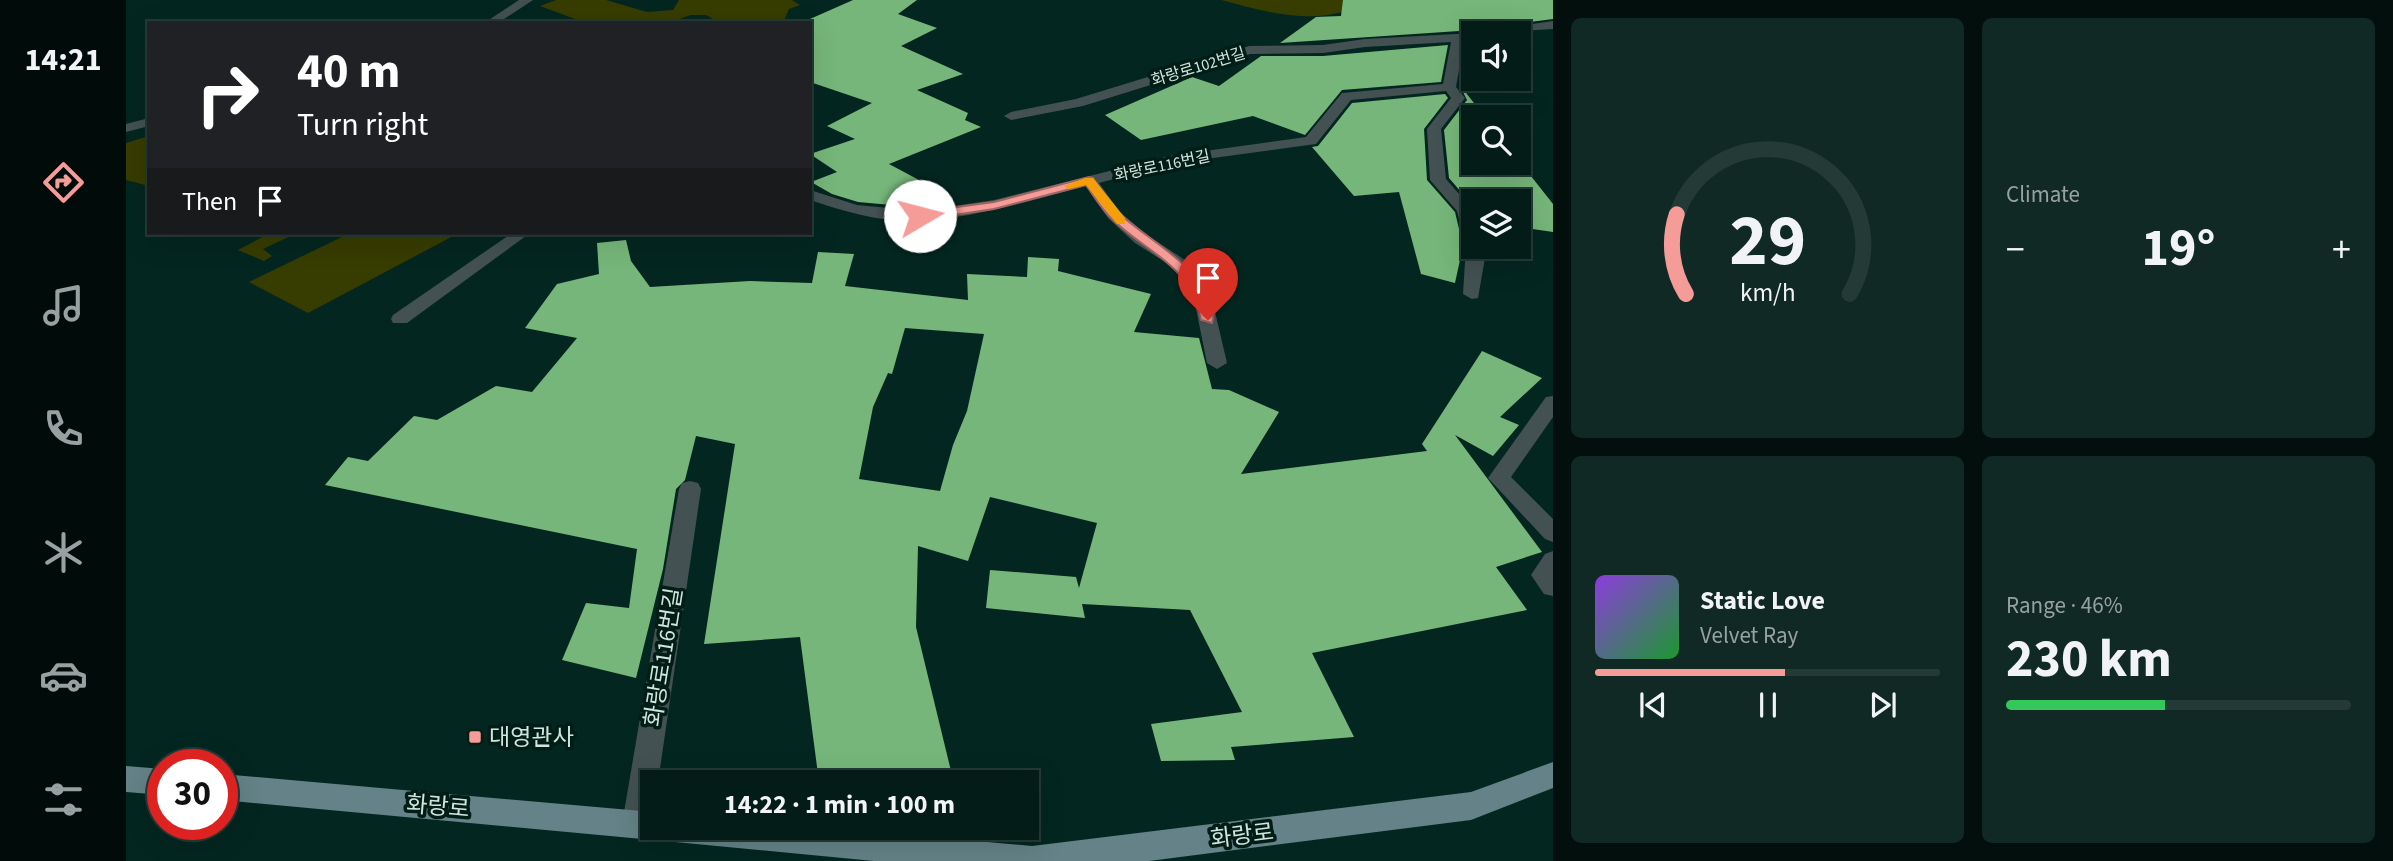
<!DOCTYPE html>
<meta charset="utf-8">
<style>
:root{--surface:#031c18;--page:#112925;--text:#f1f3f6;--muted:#97a1a2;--line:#243a37;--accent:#f59b98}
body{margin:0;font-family:"Source Sans 3","Noto Sans KR",sans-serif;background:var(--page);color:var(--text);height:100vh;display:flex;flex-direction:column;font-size:26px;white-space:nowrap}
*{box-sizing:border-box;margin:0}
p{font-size:23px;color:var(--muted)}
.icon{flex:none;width:38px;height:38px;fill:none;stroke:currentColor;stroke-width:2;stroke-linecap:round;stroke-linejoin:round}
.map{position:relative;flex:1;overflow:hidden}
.drawer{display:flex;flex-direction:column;gap:18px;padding:18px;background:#020f0d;width:840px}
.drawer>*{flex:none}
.top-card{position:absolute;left:21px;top:21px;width:665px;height:214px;border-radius:0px;box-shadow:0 7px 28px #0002,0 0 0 2px var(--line);background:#202124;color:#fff;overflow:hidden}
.fabs{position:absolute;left:1335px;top:21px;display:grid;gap:14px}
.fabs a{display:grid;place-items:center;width:70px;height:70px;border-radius:0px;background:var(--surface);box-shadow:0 7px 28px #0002,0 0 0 2px var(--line);font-size:35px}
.speed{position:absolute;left:21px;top:749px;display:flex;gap:14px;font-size:35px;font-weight:700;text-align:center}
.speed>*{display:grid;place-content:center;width:91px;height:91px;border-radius:50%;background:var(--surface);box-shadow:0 7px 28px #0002,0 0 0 2px var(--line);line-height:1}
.speed .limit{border:10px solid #d22;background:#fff;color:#111}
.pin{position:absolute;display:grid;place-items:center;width:60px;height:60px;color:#fff;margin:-72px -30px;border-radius:50% 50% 50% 0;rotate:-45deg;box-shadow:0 0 7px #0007}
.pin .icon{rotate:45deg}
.me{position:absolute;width:77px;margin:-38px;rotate:82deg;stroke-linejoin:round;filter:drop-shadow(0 0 5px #0008)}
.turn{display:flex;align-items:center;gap:24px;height:147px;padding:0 35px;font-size:32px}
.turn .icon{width:91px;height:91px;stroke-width:2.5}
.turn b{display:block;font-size:49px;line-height:60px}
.then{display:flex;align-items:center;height:66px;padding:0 35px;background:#0003;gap:14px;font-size:26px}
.big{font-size:52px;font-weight:700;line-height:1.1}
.drawer .card{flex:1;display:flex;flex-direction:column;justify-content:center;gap:10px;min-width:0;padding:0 24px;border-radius:10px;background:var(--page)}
.drawer .dial{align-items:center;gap:0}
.dial svg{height:182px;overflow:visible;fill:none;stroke:var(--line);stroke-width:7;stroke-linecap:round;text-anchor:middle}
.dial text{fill:var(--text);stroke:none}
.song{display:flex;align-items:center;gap:21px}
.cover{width:84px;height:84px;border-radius:10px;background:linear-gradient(135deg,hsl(270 70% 55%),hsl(130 70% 35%))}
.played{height:7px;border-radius:4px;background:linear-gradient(90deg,var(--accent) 55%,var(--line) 55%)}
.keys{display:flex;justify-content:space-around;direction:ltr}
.heat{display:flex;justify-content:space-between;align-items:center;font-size:38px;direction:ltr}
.charge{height:10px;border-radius:5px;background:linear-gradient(90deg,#34c759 46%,var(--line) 0)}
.drawer .tiles{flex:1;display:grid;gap:18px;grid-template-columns:repeat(2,1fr)}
.trip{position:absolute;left:514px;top:770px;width:399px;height:70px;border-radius:0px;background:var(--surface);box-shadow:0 7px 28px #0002,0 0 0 2px var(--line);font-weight:700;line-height:70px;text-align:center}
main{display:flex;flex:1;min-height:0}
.tabs{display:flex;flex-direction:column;width:126px;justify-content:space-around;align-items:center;background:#010b0a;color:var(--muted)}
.tabs .icon{width:49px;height:49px}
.tabs .selected{color:var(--accent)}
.tabs b{font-size:32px;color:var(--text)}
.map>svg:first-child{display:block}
.green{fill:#373c00}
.building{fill:#76b67a;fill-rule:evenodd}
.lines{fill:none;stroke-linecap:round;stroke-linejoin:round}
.minor{fill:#435153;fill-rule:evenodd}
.major{fill:#648287;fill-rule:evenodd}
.route{fill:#f59b98;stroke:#9f6563;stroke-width:2}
.slow{fill:#f59e0b}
.poi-dot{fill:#f59b98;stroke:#001d16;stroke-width:2.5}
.labels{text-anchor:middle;stroke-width:7;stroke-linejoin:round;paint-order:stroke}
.far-street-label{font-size:16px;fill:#d1e4de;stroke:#001d16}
.near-street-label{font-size:23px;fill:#d1e4de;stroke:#001d16}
.near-poi-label{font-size:23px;fill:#d1e4de;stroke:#001d16;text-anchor:start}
</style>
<main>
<nav class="tabs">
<b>14:21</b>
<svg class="icon selected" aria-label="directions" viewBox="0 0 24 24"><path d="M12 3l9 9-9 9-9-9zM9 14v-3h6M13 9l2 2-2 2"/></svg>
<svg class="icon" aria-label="music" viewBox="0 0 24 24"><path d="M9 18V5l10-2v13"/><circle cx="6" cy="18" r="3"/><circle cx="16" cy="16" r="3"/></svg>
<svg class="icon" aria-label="phone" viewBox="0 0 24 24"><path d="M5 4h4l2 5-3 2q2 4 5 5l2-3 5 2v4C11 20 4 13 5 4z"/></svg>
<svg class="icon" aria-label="climate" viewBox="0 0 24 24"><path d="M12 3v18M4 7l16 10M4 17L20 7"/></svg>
<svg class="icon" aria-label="car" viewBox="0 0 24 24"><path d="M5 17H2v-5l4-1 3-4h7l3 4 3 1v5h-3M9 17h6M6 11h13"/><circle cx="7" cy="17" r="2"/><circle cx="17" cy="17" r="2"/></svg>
<svg class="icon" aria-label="filters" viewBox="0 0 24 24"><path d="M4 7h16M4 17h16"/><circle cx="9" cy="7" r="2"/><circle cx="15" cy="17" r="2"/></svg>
</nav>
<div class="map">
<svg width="1427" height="861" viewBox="0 0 1427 861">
<rect width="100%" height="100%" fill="#042620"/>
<!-- green -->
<g class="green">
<polygon points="430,0 480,0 521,12 547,10 553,0 666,0 674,5 663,9 657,23 594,23 580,15 565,15 541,23 460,23 414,6"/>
<path d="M1095 0H1243C1196 29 1145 13 1095 0Z"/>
<polygon points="23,136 23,186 0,180 0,143"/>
<polygon points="144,233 171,233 137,249 146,256 138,261 112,250"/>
<polygon points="224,233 331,234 182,313 123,282"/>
</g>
<!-- building -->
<g class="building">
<polygon points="727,0 791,0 772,14 811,28 775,46 837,74 791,90 842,113 839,120 855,127 763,164 793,180 799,208 732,202 706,194 685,182 711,172 684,154 729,139 701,126 746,103 684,82 684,19"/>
<polygon points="1217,0 1427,0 1427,19 1371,26 1363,33 1348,30 1154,43 1190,17 1215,16"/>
<polygon points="1340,44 1348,44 1348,79 1385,79 1385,89 1334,78"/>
<polygon points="1322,45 1315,82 1216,90 1179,135 1127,116 1015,140 979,115 1066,77 1093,86 1135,56 1197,56"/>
<polygon points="1333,84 1359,117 1348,117 1348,163 1393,161 1427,204 1427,232 1393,227 1393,201 1348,201 1348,207 1323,178 1318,130 1341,100"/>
<polygon points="1319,94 1322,98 1298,129 1301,180 1329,212 1337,246 1329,283 1295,274 1273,192 1228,196 1186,147 1192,146 1226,103"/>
<path d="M500 240 505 261 524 287 624 281 686 283 692 252 728 254 719 286 842 300 841 274 901 277 902 257 933 259 932 271 1025 294 1008 332 1073 338 1086 389 1103 390 1153 412 1115 474 1301 451 1296 444 1356 351 1416 378 1374 417 1393 425 1367 456 1329 435 1416 552 1370 567 1401 610 1186 653 1228 737 1105 747 1109 760 1035 761 1025 724 1116 712 1064 610 956 604 959 618 860 608 864 570 950 577 953 588 971 523 864 497 842 561 792 546 790 627 825 771 740 773 741 782H693L674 637 578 644 609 444 570 436 559 480 550 489 537 569 510 678 436 660 460 603 503 608 511 549 199 485 222 457 242 461 288 416 311 420 370 386 406 392 451 338 399 328 431 284 473 274 471 243ZM779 328 858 334 841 411 827 445 814 491 733 479 747 407 762 373 766 374Z"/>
</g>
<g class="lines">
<!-- minor -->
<g class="minor">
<polygon points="393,0 407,0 372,23 358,23"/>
<polygon points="1427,21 1427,29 1365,33 1371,29"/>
<path d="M1348 33V41H1338L1330 87 1339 98 1315 129 1320 179 1347 210 1348 247H1356L1359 258 1352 298 1346 299 1337 294 1340 246 1331 211 1304 180 1301 129 1325 98 1320 91 1225 100 1190 144 1043 164 973 183 994 212 1021 235 1062 262 1086 299 1101 363 1091 369 1081 363 1068 299 1050 269 1009 243 982 218 960 186C906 200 851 217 795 221 758 223 719 212 684 200V190L731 205 794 211 868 200 1043 156 1180 137 1216 93 1317 84 1325 42 1239 47 1197 53 1124 54 957 106 885 120 878 116 885 112 950 99 1123 46 1197 45 1239 39Z"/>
<polygon points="23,118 23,126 0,132 0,124"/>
<polygon points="386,233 404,233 281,323 267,323 265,319 267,315"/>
<polygon points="1427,396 1427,417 1385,477 1427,519 1427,542 1419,539 1362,478 1420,397"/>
<polygon points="564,481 572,483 575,489 532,782 527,782 527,819 522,834 511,838 500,834 496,824 553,489 556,483"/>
<polygon points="1427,551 1427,596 1418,594 1405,575 1419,554"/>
</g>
<!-- major -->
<g class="major">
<polygon points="1427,762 1427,788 1345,820 1023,861 748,861 549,842 537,836 527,840 96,800 96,774 527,812 527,828 703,828 906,846 1345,792"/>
<polygon points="0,766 37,769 37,795 0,792"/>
</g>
</g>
<!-- route -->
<path class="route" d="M963 177 967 178C975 189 983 203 993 213 1017 238 1101 280 1086 323L1075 320C1063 263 1025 256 987 220 976 210 968 196 960 185L868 209 794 220 788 216 794 212 868 202Z"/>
<!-- slow -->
<polygon class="slow" points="959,178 967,178 999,218 999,224 991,224 960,185 943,189 938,186"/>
<!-- markers -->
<rect class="poi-dot" x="342" y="730" width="14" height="14" rx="3.5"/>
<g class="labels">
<!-- far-street labels -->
<g class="far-street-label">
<text transform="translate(1072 66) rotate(-17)" y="6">화랑로102번길</text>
<text transform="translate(1036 165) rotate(-12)" y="6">화랑로116번길</text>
</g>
<!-- near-street labels -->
<g class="near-street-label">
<text transform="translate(537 657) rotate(-81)" y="8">화랑로116번길</text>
<text transform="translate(312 806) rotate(5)" y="8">화랑로</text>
<text transform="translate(1116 835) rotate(-7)" y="8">화랑로</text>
</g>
<!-- near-poi labels -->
<g class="near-poi-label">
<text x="363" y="745">대영관사</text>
</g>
</g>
</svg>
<div class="fabs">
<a><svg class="icon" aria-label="sound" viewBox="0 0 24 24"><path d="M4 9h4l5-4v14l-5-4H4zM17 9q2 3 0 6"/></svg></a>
<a><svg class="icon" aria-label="search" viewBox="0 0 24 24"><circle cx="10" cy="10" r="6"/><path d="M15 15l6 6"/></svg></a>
<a><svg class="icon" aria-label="layers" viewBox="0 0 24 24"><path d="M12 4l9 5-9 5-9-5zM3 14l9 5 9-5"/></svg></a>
</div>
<div class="speed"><div class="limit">30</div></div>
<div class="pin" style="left:1082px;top:320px;background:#d93025"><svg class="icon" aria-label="arrive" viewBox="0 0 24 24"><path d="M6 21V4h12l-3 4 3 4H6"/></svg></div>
<svg class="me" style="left:794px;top:216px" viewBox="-20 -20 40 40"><circle r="19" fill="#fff"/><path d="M0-13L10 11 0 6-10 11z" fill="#f59b98"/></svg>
<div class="trip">14:22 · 1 min · 100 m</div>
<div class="top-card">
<div class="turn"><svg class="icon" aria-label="right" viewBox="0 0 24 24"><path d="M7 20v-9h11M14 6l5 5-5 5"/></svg><div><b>40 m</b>Turn right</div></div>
<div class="then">Then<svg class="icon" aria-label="arrive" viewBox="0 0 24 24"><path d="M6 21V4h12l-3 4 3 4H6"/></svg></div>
</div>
</div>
<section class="drawer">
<div class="tiles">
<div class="card dial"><svg viewBox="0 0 100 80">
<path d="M14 69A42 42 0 1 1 86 69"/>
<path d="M14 69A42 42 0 0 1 10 34" stroke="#f59b98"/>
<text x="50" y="56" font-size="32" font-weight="700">29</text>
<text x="50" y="72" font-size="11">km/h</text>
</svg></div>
<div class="card"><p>Climate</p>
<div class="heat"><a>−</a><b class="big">19°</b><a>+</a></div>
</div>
<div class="card">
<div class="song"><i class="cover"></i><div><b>Static Love</b><p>Velvet Ray</p></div></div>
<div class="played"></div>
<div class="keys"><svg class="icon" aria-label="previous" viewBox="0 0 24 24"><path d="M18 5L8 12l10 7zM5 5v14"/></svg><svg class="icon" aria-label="pause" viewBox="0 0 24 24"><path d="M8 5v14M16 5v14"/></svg><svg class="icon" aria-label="next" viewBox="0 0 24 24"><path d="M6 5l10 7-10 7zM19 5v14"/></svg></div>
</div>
<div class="card"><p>Range · 46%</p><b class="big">230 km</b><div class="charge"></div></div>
</div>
</section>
</main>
